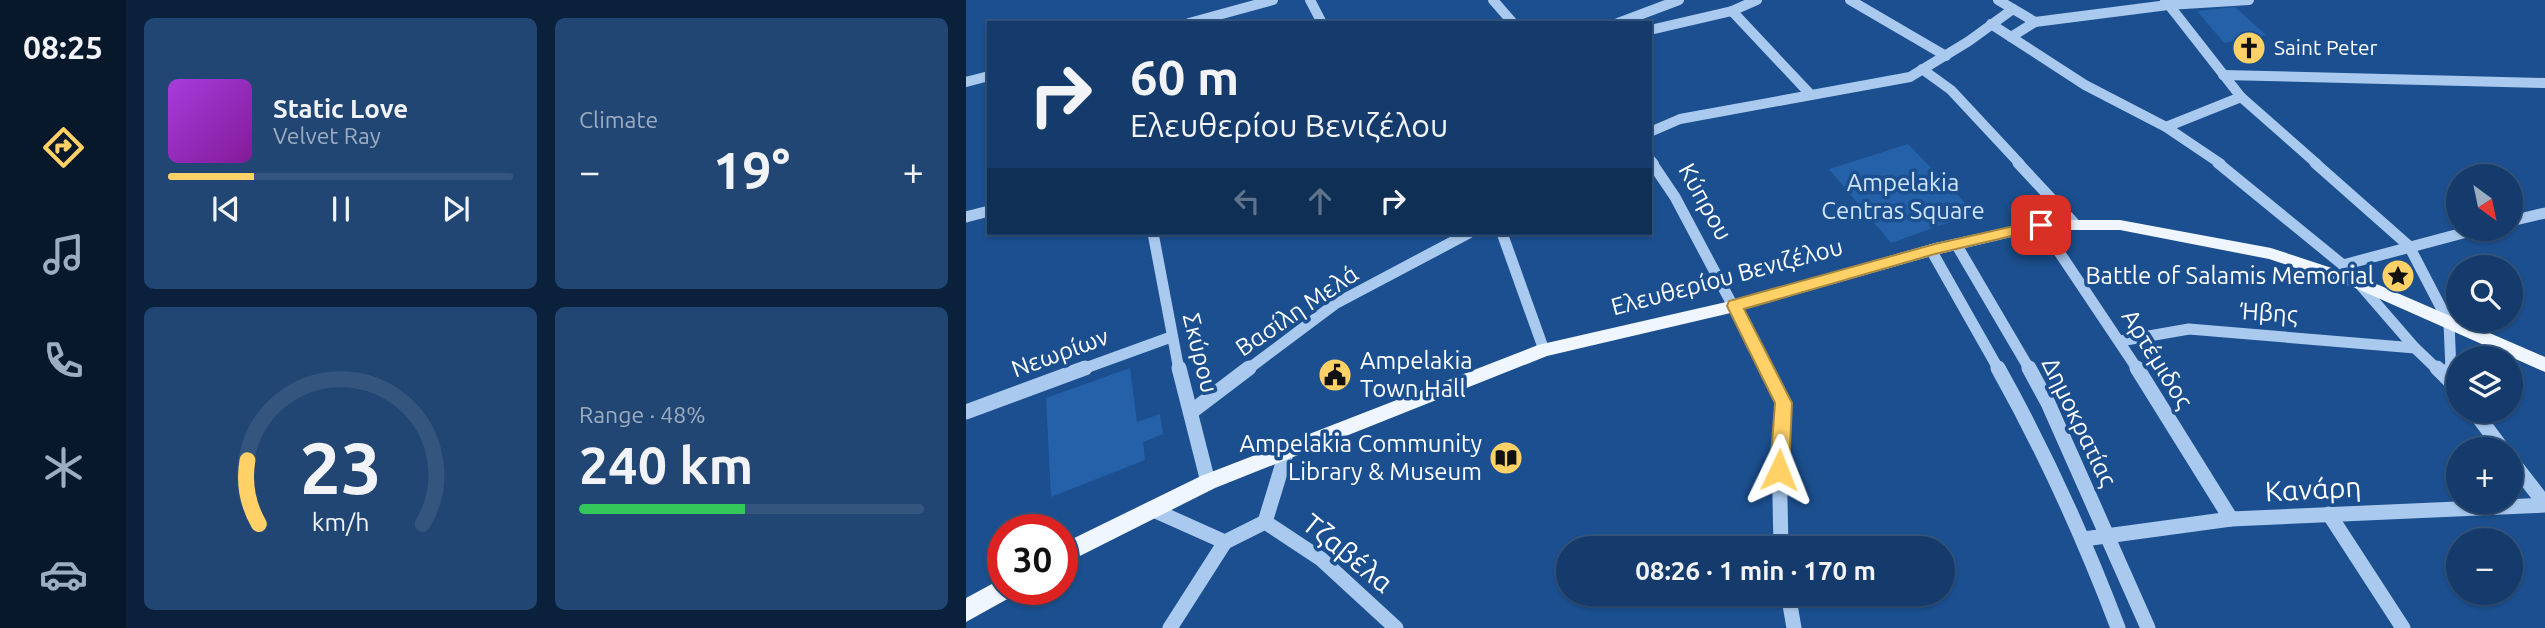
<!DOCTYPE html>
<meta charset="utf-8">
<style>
:root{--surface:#143b6b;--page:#214673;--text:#f1f3f6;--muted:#9dadc1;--line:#33557e;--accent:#ffd166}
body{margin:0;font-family:Ubuntu,sans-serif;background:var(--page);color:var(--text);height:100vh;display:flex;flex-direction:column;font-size:26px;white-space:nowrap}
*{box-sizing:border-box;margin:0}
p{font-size:23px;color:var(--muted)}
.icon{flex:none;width:38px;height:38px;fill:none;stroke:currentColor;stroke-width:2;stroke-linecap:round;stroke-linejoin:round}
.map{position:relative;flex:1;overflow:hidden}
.panel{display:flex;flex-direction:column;gap:18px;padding:18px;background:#0b203b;width:840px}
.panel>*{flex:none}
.hud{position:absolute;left:21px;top:21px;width:665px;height:214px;border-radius:0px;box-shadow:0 2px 5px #0004,0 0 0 2px var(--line);background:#143b6b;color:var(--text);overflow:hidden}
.needle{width:46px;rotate:147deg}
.buttons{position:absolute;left:1480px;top:164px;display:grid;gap:14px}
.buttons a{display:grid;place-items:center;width:77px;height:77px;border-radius:50%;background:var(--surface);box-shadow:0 2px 5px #0004,0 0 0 2px var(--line);font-size:35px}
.speed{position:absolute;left:21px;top:514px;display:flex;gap:14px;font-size:35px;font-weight:700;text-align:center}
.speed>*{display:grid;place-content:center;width:91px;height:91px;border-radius:50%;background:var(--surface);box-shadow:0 2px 5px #0004,0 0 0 2px var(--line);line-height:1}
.speed .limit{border:10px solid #d22;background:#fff;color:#111}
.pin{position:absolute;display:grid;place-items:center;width:60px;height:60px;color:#fff;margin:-30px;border-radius:14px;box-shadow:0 4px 10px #0006}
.me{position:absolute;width:77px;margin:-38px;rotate:2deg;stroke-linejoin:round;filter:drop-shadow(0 0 5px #0008)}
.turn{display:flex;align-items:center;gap:24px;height:147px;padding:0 28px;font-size:32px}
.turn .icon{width:91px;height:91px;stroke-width:2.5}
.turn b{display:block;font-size:49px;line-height:60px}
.lanes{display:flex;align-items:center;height:66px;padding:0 28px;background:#0003;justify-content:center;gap:35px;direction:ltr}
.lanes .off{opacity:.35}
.big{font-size:52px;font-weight:700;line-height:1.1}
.panel .tile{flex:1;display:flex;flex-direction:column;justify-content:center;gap:10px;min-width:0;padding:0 24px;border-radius:10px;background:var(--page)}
.panel .dial{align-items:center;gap:0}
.dial svg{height:182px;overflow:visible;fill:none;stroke:var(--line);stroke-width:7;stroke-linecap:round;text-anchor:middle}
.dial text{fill:var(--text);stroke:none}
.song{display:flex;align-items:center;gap:21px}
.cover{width:84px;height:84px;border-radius:10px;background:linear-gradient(135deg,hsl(280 70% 55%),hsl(290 70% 35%))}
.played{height:7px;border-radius:4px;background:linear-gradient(90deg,var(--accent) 25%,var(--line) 25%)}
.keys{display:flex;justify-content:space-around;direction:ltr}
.heat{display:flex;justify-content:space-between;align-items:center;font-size:38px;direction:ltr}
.charge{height:10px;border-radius:5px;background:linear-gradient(90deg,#34c759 48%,var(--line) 0)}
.panel .tiles{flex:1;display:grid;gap:18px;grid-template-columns:repeat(2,1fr)}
.trip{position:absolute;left:590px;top:536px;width:399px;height:70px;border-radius:35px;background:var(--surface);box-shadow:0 2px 5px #0004,0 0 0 2px var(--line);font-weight:700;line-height:70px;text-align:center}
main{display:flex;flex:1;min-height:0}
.menu{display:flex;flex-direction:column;width:126px;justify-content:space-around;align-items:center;background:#08182b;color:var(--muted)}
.menu .icon{width:49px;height:49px}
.menu .on{color:var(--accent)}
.menu b{font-size:32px;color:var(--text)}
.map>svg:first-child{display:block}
.green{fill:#2461a8}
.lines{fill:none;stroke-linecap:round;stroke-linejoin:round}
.minor-far2{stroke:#a9c9ee;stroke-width:10}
.minor-far1{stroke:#a9c9ee;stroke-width:11}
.minor{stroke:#a9c9ee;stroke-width:15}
.major{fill:#f0f6ff;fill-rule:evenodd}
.route{fill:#ffd166;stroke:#a68842;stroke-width:2}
.labels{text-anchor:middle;stroke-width:7;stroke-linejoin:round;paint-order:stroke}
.far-poi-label{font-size:21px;fill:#fff;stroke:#1b4f8f;text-anchor:start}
.park-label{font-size:24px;fill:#cfe3fa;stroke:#1b4f8f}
.street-label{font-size:24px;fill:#fff;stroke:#1b4f8f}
.poi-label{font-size:24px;fill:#fff;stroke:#1b4f8f;text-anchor:end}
.near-street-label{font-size:28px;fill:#fff;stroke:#1b4f8f}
</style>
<main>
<nav class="menu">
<b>08:25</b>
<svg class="icon on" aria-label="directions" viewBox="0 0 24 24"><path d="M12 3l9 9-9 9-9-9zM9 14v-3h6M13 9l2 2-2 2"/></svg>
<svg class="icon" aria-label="music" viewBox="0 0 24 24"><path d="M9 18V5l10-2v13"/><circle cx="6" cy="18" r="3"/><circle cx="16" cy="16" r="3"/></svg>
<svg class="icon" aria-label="phone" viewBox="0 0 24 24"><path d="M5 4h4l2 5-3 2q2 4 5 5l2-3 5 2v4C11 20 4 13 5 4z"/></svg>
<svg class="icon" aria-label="climate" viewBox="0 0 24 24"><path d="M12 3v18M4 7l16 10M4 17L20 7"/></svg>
<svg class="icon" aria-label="car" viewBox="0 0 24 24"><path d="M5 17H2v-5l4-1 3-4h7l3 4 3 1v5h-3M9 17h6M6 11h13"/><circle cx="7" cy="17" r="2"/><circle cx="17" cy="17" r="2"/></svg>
</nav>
<section class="panel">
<div class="tiles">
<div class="tile">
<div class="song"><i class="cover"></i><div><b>Static Love</b><p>Velvet Ray</p></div></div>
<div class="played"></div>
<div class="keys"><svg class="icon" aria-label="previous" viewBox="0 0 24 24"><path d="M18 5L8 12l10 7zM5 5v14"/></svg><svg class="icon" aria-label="pause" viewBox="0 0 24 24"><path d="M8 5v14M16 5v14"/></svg><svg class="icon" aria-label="next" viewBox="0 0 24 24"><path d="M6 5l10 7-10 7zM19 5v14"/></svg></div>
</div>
<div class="tile"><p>Climate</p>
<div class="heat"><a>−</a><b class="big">19°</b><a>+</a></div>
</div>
<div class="tile dial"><svg viewBox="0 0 100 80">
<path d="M14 69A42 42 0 1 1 86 69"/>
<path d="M14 69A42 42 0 0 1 9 41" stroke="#ffd166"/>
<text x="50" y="56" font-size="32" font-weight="700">23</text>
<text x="50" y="72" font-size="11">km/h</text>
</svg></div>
<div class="tile"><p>Range · 48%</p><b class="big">240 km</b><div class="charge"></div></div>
</div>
</section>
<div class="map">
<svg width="1579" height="628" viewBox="0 0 1579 628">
<rect width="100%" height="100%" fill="#1b4f8f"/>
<!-- green -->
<g class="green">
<polygon points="1269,7 1300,35 1258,43 1231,11"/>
<polygon points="942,144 1009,213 925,243 863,169"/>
<polygon points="164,368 171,422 194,414 197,434 177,442 179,460 85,497 80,398"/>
</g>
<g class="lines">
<!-- minor-far2 -->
<g class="minor-far2">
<polyline points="344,0 356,23"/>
<polyline points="527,0 547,23"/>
<polyline points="884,0 980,56"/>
<polyline points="1032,0 1069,22 1202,5 1283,0"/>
<polyline points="1199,0 1275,97 1351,164"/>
<polyline points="766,11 844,94"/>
<polyline points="223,23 307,0"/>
<polyline points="652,23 713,0"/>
<polyline points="1025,24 1119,85 1200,127 1255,164"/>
<polyline points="684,30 766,11 791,0"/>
<polyline points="1045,37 1069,22"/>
<polyline points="956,69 985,90 1054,164"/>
<polyline points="1257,75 1579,83"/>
<polyline points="0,82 23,76"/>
<polyline points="1200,127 1275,97"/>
<polyline points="684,132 714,119 944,77 1003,41 1047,9"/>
<polyline points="684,159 688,164"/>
</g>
<!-- minor-far1 -->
<g class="minor-far1">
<polyline points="686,163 709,197 801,370"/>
<polyline points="1052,163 1108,223"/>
<polyline points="1252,163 1377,265"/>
<polyline points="1349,163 1443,246 1483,323 1485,370"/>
<polyline points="0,217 23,211"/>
<polyline points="1545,221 1579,213"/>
<polyline points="1075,225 1172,370"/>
<polyline points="187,233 213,370"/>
<polyline points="536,233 578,350"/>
<polyline points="990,244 1064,370"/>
<polyline points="965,250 1033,370"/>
<polyline points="1154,341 1223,329 1449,348"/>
<polyline points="114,370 205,337"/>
<polyline points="281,370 369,304 503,233"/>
<polyline points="1472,370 1449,348 1377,265 1512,229"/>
</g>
<!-- minor -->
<g class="minor">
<polyline points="213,368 242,482"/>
<polyline points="800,368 817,403 813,449 815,548"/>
<path d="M1032 368C1079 452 1118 538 1152 628"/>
<polyline points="1063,368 1082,403 1182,628"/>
<polyline points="1171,368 1265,519"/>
<polyline points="1471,368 1486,383"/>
<polyline points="1485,368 1486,383 1493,391"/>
<polyline points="1508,411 1537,450"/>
<polyline points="0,412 119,368"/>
<polyline points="225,412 283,368"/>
<polyline points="1545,460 1579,504"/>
<polyline points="185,509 259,542 299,522 355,559 430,628"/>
<polyline points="1363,514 1437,628"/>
<polyline points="299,522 321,450"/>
<polyline points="1118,539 1265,519 1579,505"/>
<polyline points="822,593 828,628"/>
<polyline points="204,628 259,542"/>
</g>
<!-- major -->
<g class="major">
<polygon points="1075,220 1154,220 1305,248 1399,279 1579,357 1579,372 1387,287 1303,259 1154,230 1075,230 969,255 769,312 581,356 249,488 96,565 96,544 235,476 572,345 769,300 969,243"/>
<polygon points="37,578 37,590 48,590 45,597 0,622 0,598"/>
</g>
</g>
<!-- route -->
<polygon class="route" points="1075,220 1083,225 1080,228 969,254 778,309 826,403 823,470 820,476 813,478 807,476 804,470 809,403 761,306 763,301 969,244"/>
<!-- icons -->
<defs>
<symbol id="church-disc" viewBox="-11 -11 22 22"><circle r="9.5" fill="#ffd166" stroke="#1b4f8f"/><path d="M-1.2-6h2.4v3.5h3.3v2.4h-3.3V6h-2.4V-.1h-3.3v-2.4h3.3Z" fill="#111"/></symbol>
<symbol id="sight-disc" viewBox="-11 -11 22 22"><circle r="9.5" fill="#ffd166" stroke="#1b4f8f"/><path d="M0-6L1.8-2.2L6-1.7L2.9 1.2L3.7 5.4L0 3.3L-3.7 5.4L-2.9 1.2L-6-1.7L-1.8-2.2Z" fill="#111"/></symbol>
<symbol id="civic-disc" viewBox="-11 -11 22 22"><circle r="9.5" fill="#ffd166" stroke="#1b4f8f"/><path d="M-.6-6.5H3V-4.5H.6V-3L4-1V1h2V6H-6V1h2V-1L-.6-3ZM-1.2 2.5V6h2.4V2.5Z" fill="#111"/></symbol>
<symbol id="library-disc" viewBox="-11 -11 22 22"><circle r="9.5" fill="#ffd166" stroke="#1b4f8f"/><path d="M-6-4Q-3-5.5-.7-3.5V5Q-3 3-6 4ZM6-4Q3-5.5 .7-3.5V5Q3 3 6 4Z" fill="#111"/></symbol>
</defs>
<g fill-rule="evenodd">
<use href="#church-disc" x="1264" y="29" width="38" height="38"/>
<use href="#sight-disc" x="1413" y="257" width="38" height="38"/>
<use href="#civic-disc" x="350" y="356" width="38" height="38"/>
<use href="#library-disc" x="521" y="439" width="38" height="38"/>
</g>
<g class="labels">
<!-- far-poi labels -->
<g class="far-poi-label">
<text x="1308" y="55">Saint Peter</text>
</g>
<!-- park labels -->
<g class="park-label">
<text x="937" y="191">Ampelakia<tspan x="937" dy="28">Centras Square</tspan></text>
</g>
<!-- street labels -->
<g class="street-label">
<text transform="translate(739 202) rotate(61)" y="8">Κύπρου</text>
<text transform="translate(761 277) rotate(-15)" y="8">Ελευθερίου Βενιζέλου</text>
<text transform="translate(331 311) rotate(-34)" y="8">Βασίλη Μελά</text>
<text transform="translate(1303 313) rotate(4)" y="8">Ήβης</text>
<text transform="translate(94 353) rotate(-20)" y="8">Νεωρίων</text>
<text transform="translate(234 353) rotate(76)" y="8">Σκύρου</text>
<text transform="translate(1191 359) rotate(58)" y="8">Αρτέμιδος</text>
<text transform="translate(1113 422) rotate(64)" y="8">Δημοκρατίας</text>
</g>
<!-- poi labels -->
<g class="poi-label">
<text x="1408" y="284">Battle of Salamis Memorial</text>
<text x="394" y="369" text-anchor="start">Ampelakia<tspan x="394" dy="28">Town Hall</tspan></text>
<text x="516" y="452">Ampelakia Community<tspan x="516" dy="28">Library &amp; Museum</tspan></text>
</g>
<!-- near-street labels -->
<g class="near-street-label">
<text transform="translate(1347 489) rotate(-3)" y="10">Κανάρη</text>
<text transform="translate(382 553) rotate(39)" y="10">Τζαβέλα</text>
</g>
</g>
</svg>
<div class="buttons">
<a><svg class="needle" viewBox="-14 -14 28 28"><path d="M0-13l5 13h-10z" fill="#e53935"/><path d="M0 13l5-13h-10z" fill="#9dadc1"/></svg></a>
<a><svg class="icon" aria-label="search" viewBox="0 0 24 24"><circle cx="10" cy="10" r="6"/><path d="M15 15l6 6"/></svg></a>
<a><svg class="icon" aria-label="layers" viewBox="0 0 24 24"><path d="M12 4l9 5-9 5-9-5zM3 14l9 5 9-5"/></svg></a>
<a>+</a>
<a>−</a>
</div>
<div class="speed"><div class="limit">30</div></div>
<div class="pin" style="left:1075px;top:225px;background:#d93025"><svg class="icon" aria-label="arrive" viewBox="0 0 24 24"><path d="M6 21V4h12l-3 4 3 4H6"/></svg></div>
<svg class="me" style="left:813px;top:470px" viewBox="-20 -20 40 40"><path d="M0-17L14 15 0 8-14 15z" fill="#ffd166" stroke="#fff" stroke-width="4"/></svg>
<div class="trip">08:26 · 1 min · 170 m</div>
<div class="hud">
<div class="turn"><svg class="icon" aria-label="right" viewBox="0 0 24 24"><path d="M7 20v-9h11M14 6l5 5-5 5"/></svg><div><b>60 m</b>Ελευθερίου Βενιζέλου</div></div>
<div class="lanes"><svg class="icon off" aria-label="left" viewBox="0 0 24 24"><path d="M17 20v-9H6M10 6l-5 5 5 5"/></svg><svg class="icon off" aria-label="ahead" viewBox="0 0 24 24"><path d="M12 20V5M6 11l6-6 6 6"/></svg><svg class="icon" aria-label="right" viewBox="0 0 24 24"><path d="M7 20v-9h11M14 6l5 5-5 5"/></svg></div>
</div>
</div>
</main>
